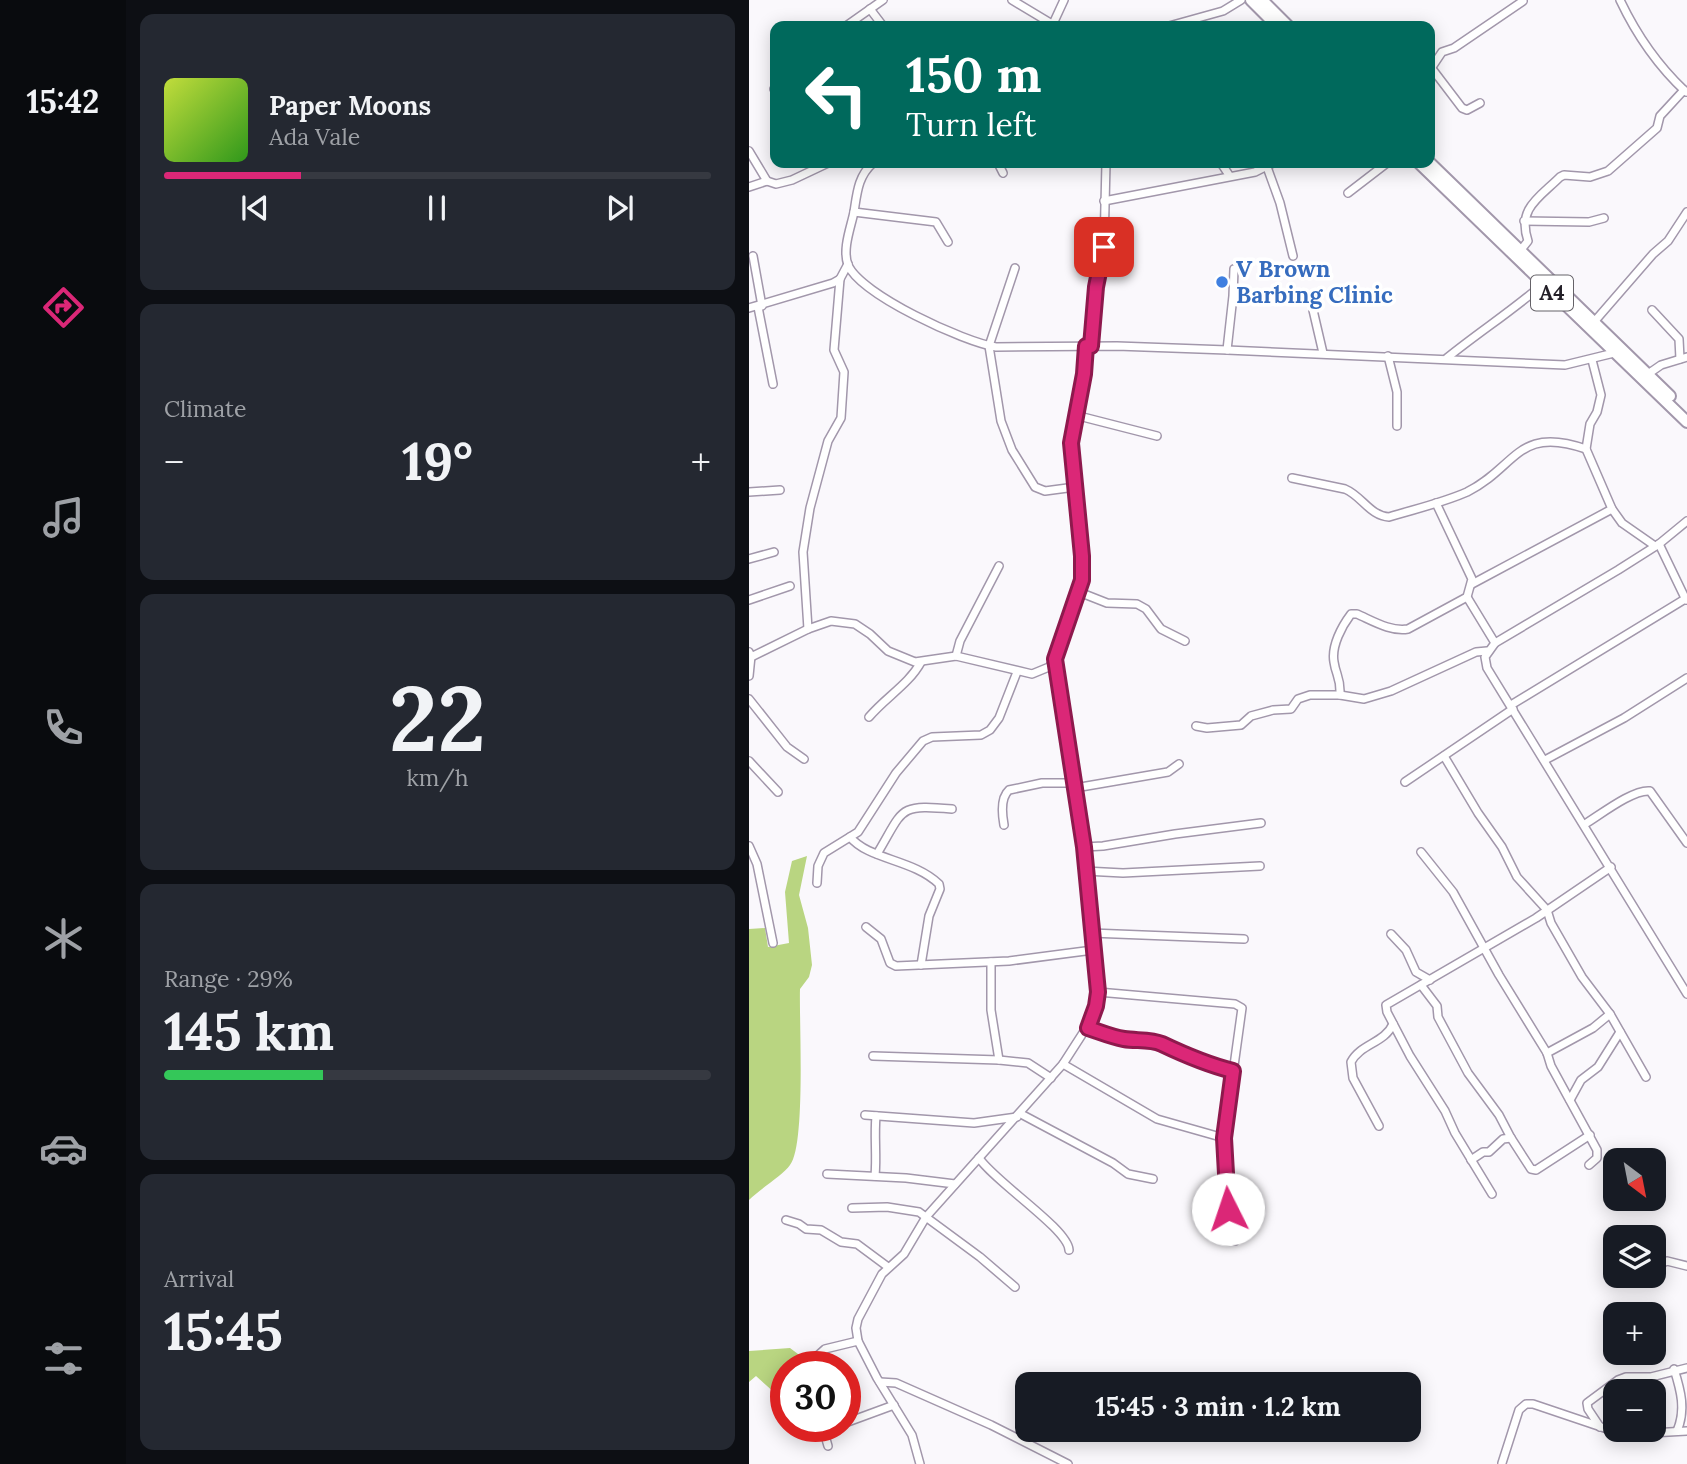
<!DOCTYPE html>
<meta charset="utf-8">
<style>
:root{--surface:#171b24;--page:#242831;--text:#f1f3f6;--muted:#9ea1a6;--line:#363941;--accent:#db2777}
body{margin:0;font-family:Lora,serif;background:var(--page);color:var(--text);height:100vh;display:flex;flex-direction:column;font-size:26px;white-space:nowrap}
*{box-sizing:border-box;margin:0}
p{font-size:23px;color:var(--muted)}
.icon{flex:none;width:38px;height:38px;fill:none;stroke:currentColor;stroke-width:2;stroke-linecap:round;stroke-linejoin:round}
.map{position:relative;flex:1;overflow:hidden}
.panel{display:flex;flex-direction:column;gap:14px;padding:14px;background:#0d0f14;width:623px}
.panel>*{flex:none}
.hud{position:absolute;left:21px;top:21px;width:665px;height:147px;border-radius:14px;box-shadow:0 4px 18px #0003;background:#00695c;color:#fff;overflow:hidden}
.needle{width:46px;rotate:148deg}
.fabs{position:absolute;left:854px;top:1148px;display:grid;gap:14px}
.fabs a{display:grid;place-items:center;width:63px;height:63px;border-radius:14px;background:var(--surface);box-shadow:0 4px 18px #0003;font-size:35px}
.speed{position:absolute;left:21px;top:1351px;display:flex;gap:14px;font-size:35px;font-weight:700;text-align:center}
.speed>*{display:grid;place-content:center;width:91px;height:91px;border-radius:50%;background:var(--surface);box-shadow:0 4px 18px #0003;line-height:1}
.speed .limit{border:10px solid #d22;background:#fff;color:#111}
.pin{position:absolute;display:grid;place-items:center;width:60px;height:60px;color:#fff;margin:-30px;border-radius:14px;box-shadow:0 4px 10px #0006}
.me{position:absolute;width:77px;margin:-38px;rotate:356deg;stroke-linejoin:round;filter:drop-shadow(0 0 5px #0008)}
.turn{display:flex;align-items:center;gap:24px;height:147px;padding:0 21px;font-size:32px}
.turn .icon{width:91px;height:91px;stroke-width:2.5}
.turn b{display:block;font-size:49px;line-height:60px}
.big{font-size:52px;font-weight:700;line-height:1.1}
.panel .widget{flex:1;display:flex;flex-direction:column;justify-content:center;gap:10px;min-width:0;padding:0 24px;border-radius:14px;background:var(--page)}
.panel .dial{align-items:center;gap:0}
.dial b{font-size:91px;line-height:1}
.song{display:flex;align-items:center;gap:21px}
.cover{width:84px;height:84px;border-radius:10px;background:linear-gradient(135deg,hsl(70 70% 55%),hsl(110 70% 35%))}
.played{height:7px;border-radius:4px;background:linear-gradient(90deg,var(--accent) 25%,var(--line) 25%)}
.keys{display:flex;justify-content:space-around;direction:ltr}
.heat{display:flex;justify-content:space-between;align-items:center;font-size:38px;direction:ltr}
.charge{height:10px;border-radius:5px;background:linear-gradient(90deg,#34c759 29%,var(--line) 0)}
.trip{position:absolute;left:266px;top:1372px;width:406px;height:70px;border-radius:14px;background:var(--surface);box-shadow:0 4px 18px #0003;font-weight:700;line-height:70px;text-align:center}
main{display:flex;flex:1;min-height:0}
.tab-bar{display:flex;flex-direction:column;width:126px;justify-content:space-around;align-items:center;background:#090b0e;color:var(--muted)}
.tab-bar .icon{width:49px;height:49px}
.tab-bar .active{color:var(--accent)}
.tab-bar b{font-size:32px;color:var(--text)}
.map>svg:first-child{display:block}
.green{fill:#b9d581}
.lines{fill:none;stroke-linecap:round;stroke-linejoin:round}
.minor-casing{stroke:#a297ab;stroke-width:10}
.highway-casing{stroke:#a297ab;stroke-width:14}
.minor{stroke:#fff;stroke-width:7}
.highway{stroke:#fff;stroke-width:10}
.route-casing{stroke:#8e194d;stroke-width:18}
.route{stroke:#db2777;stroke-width:12}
.shop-dot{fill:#3f7fe0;stroke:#fff;stroke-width:2.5}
.labels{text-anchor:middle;stroke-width:7;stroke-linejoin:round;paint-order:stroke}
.shield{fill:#fff;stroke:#656268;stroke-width:2}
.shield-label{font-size:21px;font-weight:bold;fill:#231f27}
.shop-label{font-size:23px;font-weight:bold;fill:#366cbe;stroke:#fff;text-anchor:start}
</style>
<main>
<nav class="tab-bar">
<b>15:42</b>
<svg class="icon active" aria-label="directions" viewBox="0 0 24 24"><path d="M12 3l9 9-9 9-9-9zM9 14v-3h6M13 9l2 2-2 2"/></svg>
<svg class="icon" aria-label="music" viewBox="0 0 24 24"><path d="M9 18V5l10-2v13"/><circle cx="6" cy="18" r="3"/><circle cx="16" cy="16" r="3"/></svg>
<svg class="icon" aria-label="phone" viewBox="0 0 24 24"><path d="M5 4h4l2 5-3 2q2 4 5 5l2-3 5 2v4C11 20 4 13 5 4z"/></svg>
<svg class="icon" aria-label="climate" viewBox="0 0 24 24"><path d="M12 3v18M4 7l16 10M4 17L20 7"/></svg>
<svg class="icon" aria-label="car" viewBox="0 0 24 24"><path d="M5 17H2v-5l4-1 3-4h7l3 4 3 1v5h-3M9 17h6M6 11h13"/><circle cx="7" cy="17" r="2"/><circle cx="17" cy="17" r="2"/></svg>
<svg class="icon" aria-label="filters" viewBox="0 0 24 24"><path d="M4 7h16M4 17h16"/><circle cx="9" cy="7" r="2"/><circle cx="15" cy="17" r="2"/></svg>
</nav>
<section class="panel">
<div class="widget">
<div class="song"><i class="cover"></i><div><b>Paper Moons</b><p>Ada Vale</p></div></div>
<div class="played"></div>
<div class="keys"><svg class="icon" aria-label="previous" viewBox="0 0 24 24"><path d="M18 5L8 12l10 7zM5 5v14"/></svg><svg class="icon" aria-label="pause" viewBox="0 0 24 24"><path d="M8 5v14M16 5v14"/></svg><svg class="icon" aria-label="next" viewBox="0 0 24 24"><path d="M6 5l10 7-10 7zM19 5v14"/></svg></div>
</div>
<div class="widget"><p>Climate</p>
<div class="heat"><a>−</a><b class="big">19°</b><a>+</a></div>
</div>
<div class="widget dial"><b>22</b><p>km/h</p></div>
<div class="widget"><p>Range · 29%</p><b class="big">145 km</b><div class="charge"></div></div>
<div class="widget"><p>Arrival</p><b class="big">15:45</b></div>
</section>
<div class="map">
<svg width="938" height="1464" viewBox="0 0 938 1464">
<rect width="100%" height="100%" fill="#faf8fc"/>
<!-- green -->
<g class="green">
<path d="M58 856 50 895 59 928 63 965 60 977 51 989C50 1021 57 1145 41 1165 34 1175 11 1189 0 1200V929L16 928 19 947 40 943 36 892 43 861Z"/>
<polygon points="41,1348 53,1357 52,1367 37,1367 37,1393 27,1394 7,1376 0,1382 0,1351"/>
</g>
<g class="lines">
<defs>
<g id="minor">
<polyline points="263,0 303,24"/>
<path d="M871 0C888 36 908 65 937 92"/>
<polyline points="121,9 134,26"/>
<polyline points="97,26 134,0"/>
<polyline points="303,26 315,0"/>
<polyline points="420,26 474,11 492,0"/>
<polyline points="681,66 713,108 718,110 731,103"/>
<polyline points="683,67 693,52 705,48 774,1"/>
<polyline points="25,89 26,88"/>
<polyline points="0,151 18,181"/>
<path d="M124 163C109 176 108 193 105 212 102 227 93 249 99 265 112 295 215 342 247 347L368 346 478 350 816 365 865 353"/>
<polyline points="249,163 254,173"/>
<polyline points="472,163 480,175"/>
<polyline points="518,167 531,203 544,256"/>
<polyline points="0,187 18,181 27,184 43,180 79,163"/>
<polyline points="599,193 638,163"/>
<polyline points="355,201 506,172 524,163"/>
<polyline points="105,212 187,222 199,242"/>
<polyline points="775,221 840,222 855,218"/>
<path d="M771 251 779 241C768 208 790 198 811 177L815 175 841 177 859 171 908 128 911 116 935 90"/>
<polyline points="4,256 13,306"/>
<polyline points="266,268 240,346 252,421 263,450 286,487 296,491 326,487"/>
<polyline points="9,307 24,384"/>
<polyline points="0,308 84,283 91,279 99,264"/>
<polyline points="564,310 574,353"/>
<polyline points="903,310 930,339 931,359"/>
<polyline points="845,322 904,254 919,241 938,212"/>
<polyline points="342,346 347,287 355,247 357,163"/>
<polyline points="478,350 484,296 485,269"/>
<polyline points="639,356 648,392 648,426"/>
<path d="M698 358C730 332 763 311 794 284"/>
<polyline points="843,360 852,395 848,412 841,424 837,449 863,509 873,523 906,546"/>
<polyline points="899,374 912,365 938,357"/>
<polyline points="326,415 408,436"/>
<path d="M543 478 596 489C613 496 621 516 640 517 666 509 693 503 718 492 768 467 768 425 837 449"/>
<polyline points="0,492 31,490"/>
<polyline points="938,521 910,544 869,570 746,643 736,657 738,668 938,994"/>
<polyline points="910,544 937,600"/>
<polyline points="0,559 25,552"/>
<polyline points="723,584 863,509"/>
<polyline points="330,592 358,603 388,604 397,609 412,629 436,641"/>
<polyline points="718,597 746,643"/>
<polyline points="0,600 41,586"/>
<polyline points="59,629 54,552 61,508 79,441 92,418 95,372 85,350 91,279"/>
<polyline points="0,652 2,656 0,676"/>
<polyline points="207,656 211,641 250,566"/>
<polyline points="0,658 59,629 82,621 106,624 121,634 139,651 166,662 207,656 283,674 300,667 306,659 317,634 333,580 333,556 322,443 335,374 337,346"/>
<path d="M591 695C592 678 587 676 585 662 582 646 593 626 602 614H608C624 621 642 632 659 629L718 597 723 579 687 503"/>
<polyline points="0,699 38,747 55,759"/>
<polyline points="762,705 936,599"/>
<path d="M120 717C137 697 160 684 172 662"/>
<polyline points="447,726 458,728 492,725 502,716 524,710 542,709 549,699 561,695 591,695 615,699 642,691 727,652 738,651"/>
<polyline points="695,756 729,813 753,847 768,877 798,910 802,923 833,977 861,1014 897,1077"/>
<polyline points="796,760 875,718 938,678"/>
<polyline points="0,761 29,792"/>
<polyline points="656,782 764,709"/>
<polyline points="326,788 419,772 430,764"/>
<path d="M836 824C851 815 884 789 901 791L938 843"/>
<path d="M255 825C253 814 251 798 260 790L293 783H325"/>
<path d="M101 837C120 860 164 859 190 884L191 889 180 916 172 965"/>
<polyline points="0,846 8,864 24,943"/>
<polyline points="335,847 354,846 426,834 512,823"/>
<polyline points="672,852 704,892 750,975 798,1053 802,1066 848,1150 848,1158 840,1165"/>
<path d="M128 854C155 809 148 804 203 809"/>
<polyline points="336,871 374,873 511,866"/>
<polyline points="68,883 69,866 75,853 109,832 147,773 174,741 183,737 232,735 241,730 250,718 268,672"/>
<polyline points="117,927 132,939 141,963 147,966 260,961 344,950"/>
<polyline points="342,933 495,939"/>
<polyline points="642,934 657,950 667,972 681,980"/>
<polyline points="242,962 242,1010 250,1060"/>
<polyline points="672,985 688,1006 689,1017 719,1073 750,1115 762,1138 782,1169 787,1170 841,1135"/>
<polyline points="349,992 486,1004 493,1008 475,1138 479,1209 486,1241"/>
<path d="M339 1028C351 1032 363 1037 375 1039 387 1041 402 1039 413 1044 436 1055 460 1065 484 1071"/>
<polyline points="798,1053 844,1028 861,1014"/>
<polyline points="124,1056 250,1060 279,1063 302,1078"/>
<polyline points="314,1064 408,1119 475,1138"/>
<polyline points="821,1100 832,1080 849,1067 871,1032"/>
<polyline points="272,1114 364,1163 379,1174 404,1179"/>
<polyline points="116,1115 225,1123 268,1117"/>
<path d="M630 1126 604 1078 602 1062C611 1044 636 1043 644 1024"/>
<path d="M230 1158C246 1182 319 1229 320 1250"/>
<polyline points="722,1160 734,1152 740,1152 754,1139 762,1138"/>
<polyline points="78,1174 157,1178 206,1184"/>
<path d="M126 1176C128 1155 125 1138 127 1116"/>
<polyline points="743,1194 706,1133 696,1111 661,1056 638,1012 637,1005 787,918 862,867"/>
<polyline points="103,1208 138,1207 170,1212 231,1257 266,1287"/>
<polyline points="37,1220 50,1224 57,1229 72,1230 92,1242 108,1244 139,1267"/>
<polyline points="859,1253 866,1264"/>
<polyline points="905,1267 918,1261 938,1266"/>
<polyline points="879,1276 885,1278 891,1276"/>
<polyline points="66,1358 76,1349 109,1341"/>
<path d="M925 1369C932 1391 937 1410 928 1431"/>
<polyline points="131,1382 147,1383 242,1425 319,1464"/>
<polyline points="96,1423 145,1405"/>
<polyline points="851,1427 839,1409 838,1403 869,1380 877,1377 902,1377 938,1368"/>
<polyline points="79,1446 75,1432 87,1426"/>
<polyline points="753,1463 770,1410 777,1404 784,1404 870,1433 884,1434 938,1431"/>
<polyline points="171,1464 163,1435 128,1378 109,1341 107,1328 109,1319 133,1274 155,1254 177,1217 314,1064 343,1019 349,992 335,847 306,659"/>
</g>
<g id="highway">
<polyline points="502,0 528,26"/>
<polyline points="513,0 539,26"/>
<polyline points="670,163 938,422"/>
<polyline points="681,163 921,396"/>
</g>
</defs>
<!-- minor casing -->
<use href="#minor" class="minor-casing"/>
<!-- highway casing -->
<use href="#highway" class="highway-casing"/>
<!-- minor -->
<use href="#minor" class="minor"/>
<!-- highway -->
<use href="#highway" class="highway"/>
</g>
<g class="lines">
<defs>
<path id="route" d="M355 247 347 287 342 346H337L335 374 322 443 333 556V580L306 659 335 847 349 992 347 1006 339 1028C351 1032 363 1037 375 1039 387 1041 402 1039 413 1044 436 1055 460 1065 484 1071L475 1138 479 1209"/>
</defs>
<!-- route casing -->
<use href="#route" class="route-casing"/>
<!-- route -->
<use href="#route" class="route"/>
</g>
<!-- markers -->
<circle class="shop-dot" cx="473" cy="282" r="7"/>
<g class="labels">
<!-- shield labels -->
<rect class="shield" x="782" y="275.5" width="42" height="35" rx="5"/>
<g class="shield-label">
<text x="803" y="300">A4</text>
</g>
<!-- shop labels -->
<g class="shop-label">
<text x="487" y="277">V Brown<tspan x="487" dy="26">Barbing Clinic</tspan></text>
</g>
</g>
</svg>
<div class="fabs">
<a><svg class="needle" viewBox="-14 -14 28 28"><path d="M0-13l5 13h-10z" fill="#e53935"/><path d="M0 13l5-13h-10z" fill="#9ea1a6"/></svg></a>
<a><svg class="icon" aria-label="layers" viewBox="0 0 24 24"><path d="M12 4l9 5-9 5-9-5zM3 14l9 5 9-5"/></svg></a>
<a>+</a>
<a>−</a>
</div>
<div class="speed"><div class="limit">30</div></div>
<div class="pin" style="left:355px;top:247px;background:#d93025"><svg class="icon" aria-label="arrive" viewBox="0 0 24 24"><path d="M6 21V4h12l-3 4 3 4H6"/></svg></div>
<svg class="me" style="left:479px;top:1209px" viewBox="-20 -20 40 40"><circle r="19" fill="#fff"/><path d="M0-13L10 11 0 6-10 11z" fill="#db2777"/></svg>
<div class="trip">15:45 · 3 min · 1.2 km</div>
<div class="hud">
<div class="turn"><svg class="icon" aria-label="left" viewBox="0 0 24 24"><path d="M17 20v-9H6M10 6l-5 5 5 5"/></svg><div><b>150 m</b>Turn left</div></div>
</div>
</div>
</main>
